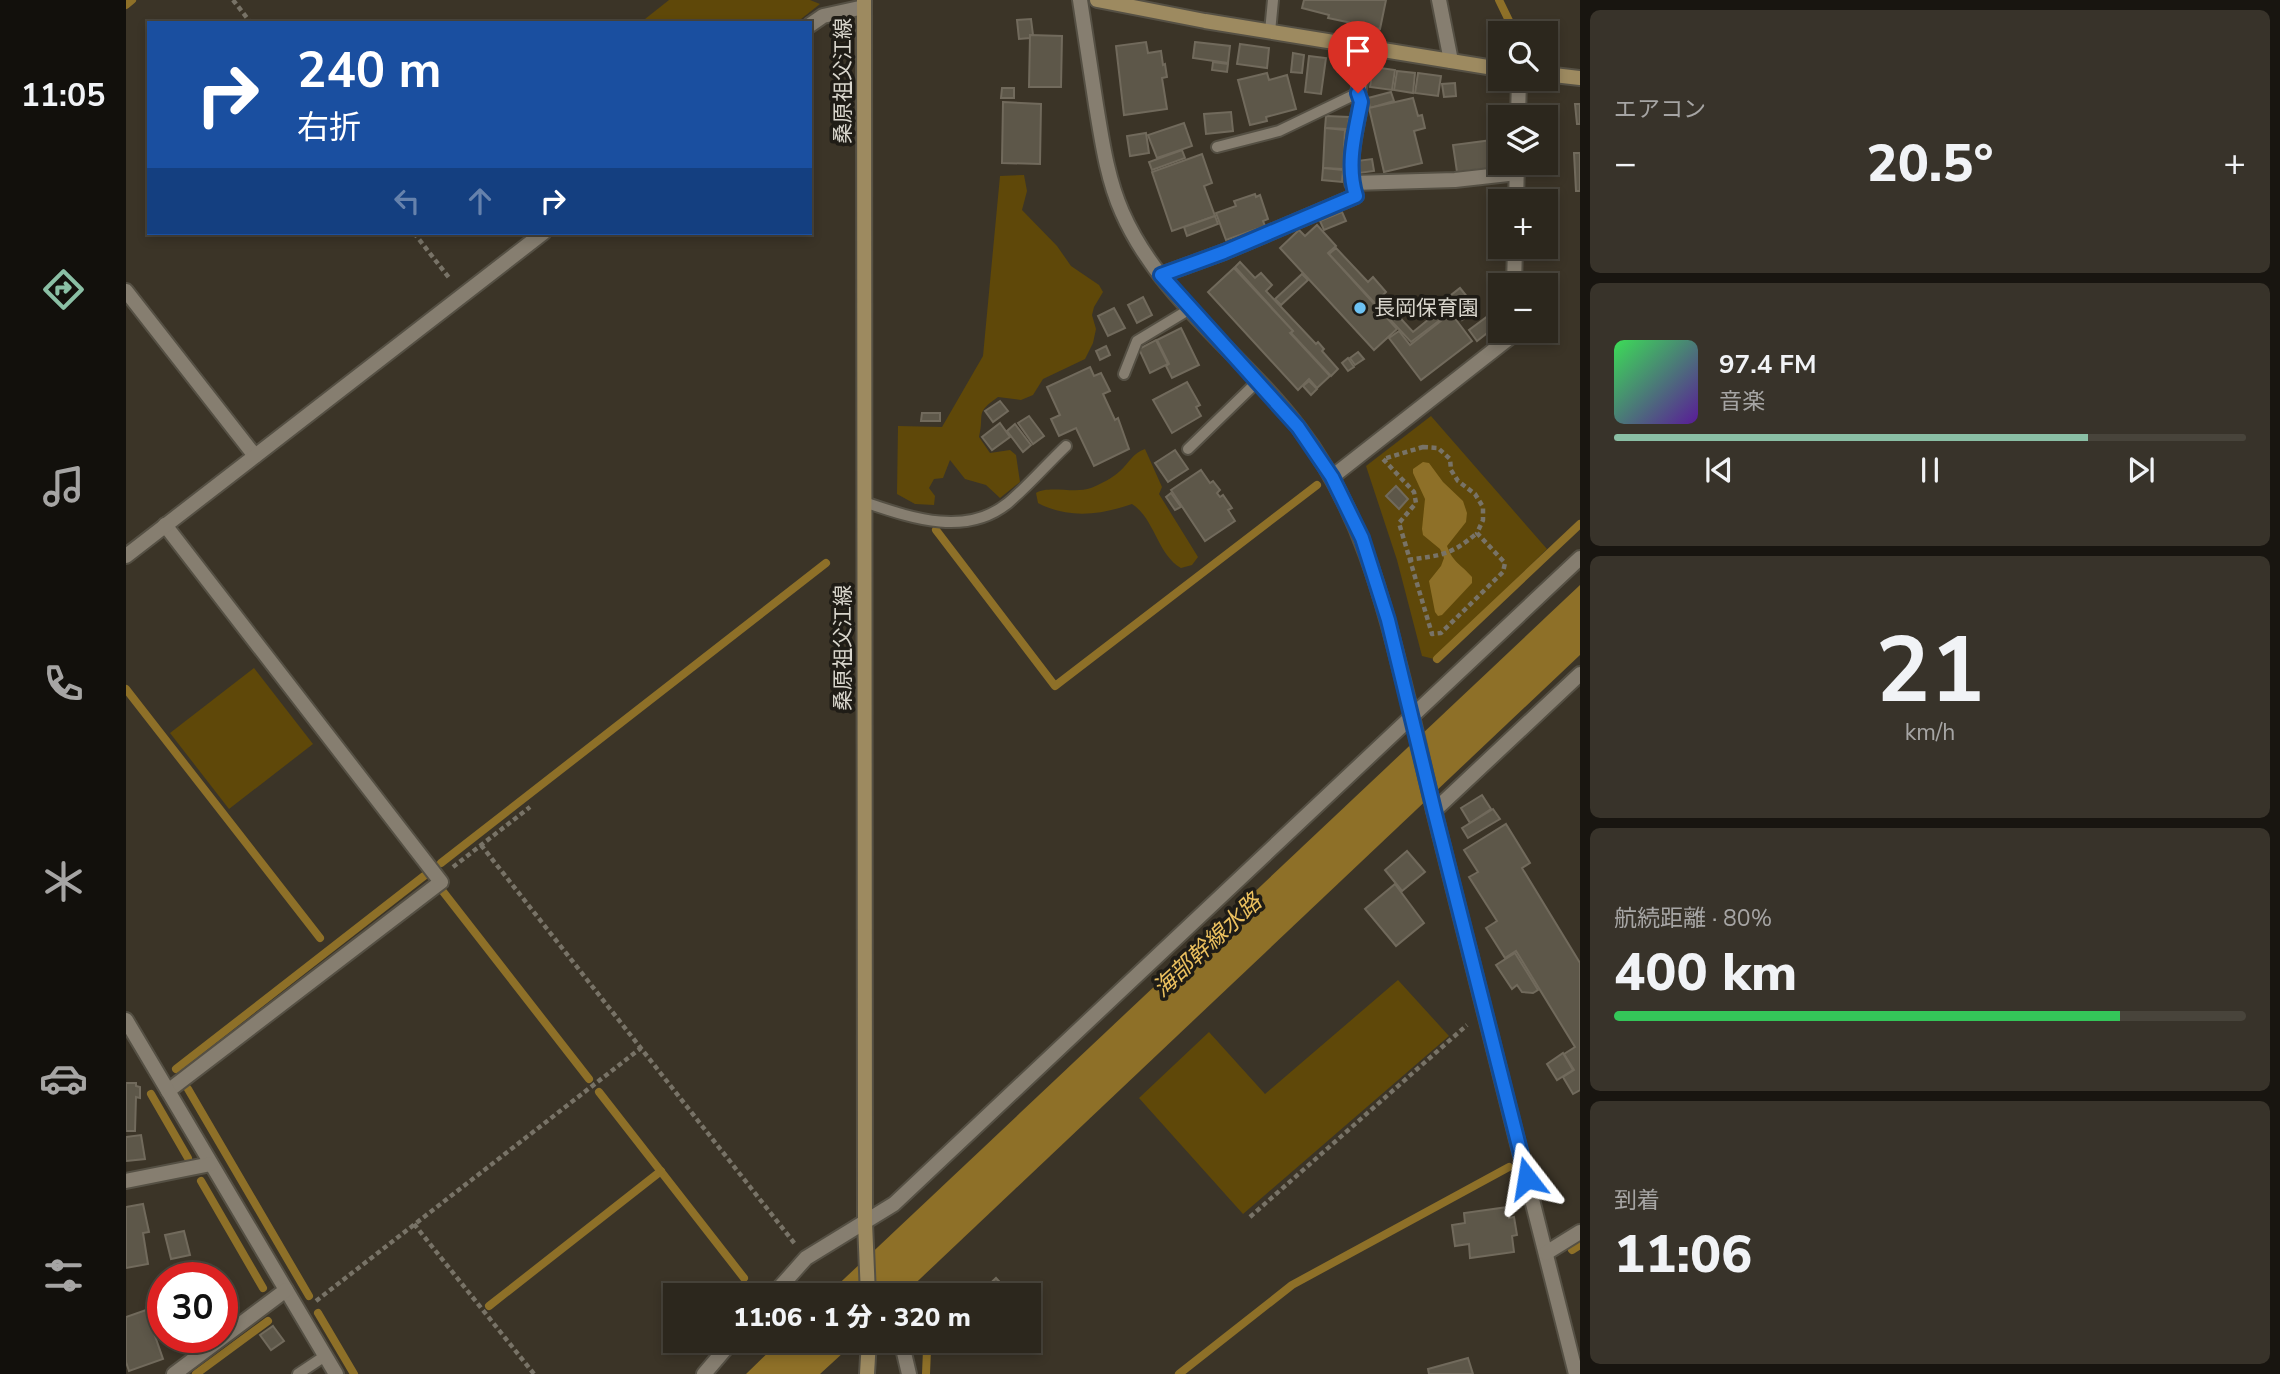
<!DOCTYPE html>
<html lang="ja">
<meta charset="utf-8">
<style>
:root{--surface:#2c271d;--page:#38332a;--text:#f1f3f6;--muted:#a6a5a4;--line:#48443b;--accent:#8abfa5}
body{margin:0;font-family:"Nunito Sans","Noto Sans JP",sans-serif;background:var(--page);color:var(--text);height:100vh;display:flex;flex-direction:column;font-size:26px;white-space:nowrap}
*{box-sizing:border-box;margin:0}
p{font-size:23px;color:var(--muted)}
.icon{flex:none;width:38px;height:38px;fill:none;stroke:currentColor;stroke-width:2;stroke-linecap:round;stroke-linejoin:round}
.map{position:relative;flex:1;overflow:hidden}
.side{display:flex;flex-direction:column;gap:10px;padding:10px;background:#181510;width:700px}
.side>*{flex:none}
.hud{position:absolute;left:21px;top:21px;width:665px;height:214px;border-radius:0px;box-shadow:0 4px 10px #0003,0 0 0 2px var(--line);background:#1a4fa0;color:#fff;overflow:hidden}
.controls{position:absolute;left:1362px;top:21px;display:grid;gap:14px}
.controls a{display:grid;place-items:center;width:70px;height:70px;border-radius:0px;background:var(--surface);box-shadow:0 4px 10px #0003,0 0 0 2px var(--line);font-size:35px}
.speed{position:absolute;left:21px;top:1262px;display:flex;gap:14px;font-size:35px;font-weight:700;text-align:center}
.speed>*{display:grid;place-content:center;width:91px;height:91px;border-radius:50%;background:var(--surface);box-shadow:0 4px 10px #0003,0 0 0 2px var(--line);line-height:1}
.speed .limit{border:10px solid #d22;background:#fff;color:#111}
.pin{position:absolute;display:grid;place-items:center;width:60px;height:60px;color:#fff;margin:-72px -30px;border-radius:50% 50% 50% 0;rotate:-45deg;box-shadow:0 0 7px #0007}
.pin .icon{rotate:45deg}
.me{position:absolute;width:77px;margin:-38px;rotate:346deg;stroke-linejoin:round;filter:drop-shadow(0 0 5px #0008)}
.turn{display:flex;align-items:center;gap:24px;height:147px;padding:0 35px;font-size:32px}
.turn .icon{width:91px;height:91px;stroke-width:2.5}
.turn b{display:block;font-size:49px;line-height:60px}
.lanes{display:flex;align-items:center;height:66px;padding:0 35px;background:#0003;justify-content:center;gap:35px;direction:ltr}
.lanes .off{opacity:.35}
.big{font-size:52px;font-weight:800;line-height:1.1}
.side .card{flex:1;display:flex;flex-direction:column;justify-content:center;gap:10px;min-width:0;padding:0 24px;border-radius:10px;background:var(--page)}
.side .dial{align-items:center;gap:0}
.dial b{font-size:91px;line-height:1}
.song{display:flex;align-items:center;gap:21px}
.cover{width:84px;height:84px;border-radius:10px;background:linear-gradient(135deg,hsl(130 70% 55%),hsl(270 70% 35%))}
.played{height:7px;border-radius:4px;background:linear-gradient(90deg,var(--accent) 75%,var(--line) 75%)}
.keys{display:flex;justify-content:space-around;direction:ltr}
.heat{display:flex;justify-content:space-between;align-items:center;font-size:38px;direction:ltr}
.charge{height:10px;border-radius:5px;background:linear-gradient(90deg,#34c759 80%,var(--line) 0)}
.trip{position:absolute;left:537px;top:1283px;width:378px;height:70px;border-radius:0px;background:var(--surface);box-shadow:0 4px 10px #0003,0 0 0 2px var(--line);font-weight:800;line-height:70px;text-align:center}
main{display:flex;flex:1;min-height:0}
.dock{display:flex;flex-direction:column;width:126px;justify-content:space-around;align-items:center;background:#12100c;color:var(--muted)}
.dock .icon{width:49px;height:49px}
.dock .current{color:var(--accent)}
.dock b{font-size:32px;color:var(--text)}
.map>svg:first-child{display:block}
.green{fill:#5f4809}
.water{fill:#8e7028}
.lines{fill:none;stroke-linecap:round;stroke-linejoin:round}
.stream{stroke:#8e7028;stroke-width:8}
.building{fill:#5d5749;stroke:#716a5c;stroke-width:2}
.service-casing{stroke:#555044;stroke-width:14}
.minor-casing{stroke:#555044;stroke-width:18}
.tertiary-casing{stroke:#555044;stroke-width:18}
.secondary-casing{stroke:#555044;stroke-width:18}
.path{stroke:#787367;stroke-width:4.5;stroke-dasharray:5 3.5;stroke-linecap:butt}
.service{stroke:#867e70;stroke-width:10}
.minor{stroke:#867e70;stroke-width:14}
.tertiary{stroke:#867e70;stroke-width:14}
.secondary{stroke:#9d8a60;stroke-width:14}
.route-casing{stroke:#114b97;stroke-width:18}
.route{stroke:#1a73e8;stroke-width:12}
.poi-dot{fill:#6dc2f3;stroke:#1f1c16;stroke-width:2.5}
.labels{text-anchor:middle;stroke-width:7;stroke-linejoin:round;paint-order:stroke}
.street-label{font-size:21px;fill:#d8d5cc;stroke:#1f1c16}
.poi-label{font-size:21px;fill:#d8d5cc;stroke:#1f1c16;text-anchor:start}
.water-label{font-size:23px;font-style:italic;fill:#ecc15f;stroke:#1f1c16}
</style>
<main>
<nav class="dock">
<b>11:05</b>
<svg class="icon current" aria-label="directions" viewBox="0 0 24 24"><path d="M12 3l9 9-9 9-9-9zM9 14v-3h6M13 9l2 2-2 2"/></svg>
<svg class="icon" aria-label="music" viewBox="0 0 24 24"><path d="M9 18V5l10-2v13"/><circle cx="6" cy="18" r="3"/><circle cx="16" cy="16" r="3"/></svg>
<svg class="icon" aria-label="phone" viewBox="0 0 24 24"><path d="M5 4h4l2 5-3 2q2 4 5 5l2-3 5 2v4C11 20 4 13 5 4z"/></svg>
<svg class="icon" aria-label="climate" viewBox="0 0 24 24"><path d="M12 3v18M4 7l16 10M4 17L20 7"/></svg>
<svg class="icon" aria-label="car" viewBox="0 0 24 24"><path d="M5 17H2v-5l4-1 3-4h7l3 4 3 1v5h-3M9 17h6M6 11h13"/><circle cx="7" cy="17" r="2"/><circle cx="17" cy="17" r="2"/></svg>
<svg class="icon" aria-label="filters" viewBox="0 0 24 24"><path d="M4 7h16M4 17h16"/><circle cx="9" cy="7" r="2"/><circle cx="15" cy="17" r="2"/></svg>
</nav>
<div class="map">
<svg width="1454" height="1374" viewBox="0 0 1454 1374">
<rect width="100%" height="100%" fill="#3b3427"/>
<!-- green -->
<g class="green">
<polygon points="543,0 684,0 694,4 670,23 514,23"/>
<path d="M898 175 901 191 896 210 931 246 945 266 973 285 977 292 968 307 966 315 970 329 967 343 959 359 917 379 907 395 895 400 872 397C848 414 859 412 853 437L864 453 884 450 890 455 894 482 874 498 860 485 839 479 824 460 817 478 808 479 803 488 809 496 808 505 789 504 771 494 772 426 816 427 857 356 874 176Z"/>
<polygon points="1305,416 1421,549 1308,659 1296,656 1271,560 1240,466"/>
<path d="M1019 449 1036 487 1033 494 1072 557 1066 565 1055 568C1031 554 1029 519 1006 504 975 515 942 519 912 503L910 493C922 485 949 494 965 488 974 484 987 478 994 471 1003 463 1007 453 1019 449Z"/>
<polygon points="128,668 187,744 103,809 44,733"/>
<polygon points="1272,980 1323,1036 1117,1214 1013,1098 1083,1032 1139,1094"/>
</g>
<!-- water -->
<g class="water">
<path d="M1297 462 1303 463 1317 482 1337 501 1341 513 1340 522 1321 546C1327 563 1335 564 1346 577V583L1316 615 1312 616 1309 612 1303 581 1315 566 1318 558 1314 549 1297 535 1296 529 1299 499 1287 473V469Z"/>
<polygon points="1454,585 1454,655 777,1295 701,1295"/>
<polygon points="654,1341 655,1340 730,1341 694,1374 620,1374"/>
</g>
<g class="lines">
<!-- stream -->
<g class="stream">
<polyline points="1373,0 1389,33"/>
<polyline points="0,5 6,0"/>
<polyline points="810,530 929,686 1191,485"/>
<polyline points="1311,659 1454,524"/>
<polyline points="0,689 194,938"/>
<polyline points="315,863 700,563"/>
<polyline points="315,889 463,1079"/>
<polyline points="50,1069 298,876"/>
<polyline points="62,1089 183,1296"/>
<polyline points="473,1092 618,1278"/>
<polyline points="25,1094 62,1158"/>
<polyline points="75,1181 137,1288"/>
<polyline points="1446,1250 1454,1245"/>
<polyline points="363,1306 535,1171"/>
<polyline points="192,1313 228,1374"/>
<polyline points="70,1374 142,1321"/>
<polyline points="800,1374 801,1350"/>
<polyline points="1053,1374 1166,1285 1383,1167"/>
</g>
</g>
<!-- building -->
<g class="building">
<polygon points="1178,0 1260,0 1254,29 1202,18 1203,15 1176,8"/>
<polygon points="905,19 907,35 904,35 904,38 893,39 891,20"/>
<polygon points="904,35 936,36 935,87 903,87"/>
<polygon points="1020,42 1022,53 1035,51 1037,65 1039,64 1041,77 1036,78 1041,109 998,115 990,46"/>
<polygon points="1069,42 1104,46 1102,63 1067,58"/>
<polygon points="1114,44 1143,48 1141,68 1111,64"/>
<polygon points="1167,53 1178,55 1176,73 1165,72"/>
<polygon points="1183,56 1200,58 1195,94 1179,92"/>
<polygon points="1087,62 1102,64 1101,72 1086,70"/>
<polygon points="1247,67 1269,70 1266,90 1244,87"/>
<polygon points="1271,71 1289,73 1287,93 1268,90"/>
<polygon points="1141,73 1143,80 1161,75 1170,109 1140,117 1141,121 1124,125 1112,80"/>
<polygon points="1292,73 1315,76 1312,96 1289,93"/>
<polygon points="1329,83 1330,96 1318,97 1316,84"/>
<polygon points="876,88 888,88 888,98 875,98"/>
<polygon points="1265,92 1268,101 1244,108 1242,98"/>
<polygon points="1287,98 1292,116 1296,115 1299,128 1288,131 1296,163 1258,172 1243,108"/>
<polygon points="877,102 915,104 914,164 876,163"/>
<polygon points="1449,104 1454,104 1454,124 1451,124"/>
<polygon points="1105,112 1107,131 1080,134 1078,114"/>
<polygon points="1200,116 1223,117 1222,129 1199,128"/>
<polygon points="1058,123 1066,146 1031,158 1022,135"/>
<polygon points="1199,128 1219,130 1217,169 1197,168"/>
<polygon points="1020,133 1023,153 1004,156 1001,136"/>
<polygon points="1374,139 1374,163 1377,163 1377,167 1331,172 1327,145"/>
<polygon points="1056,150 1059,158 1026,170 1023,162"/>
<polygon points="1448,153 1454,153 1454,191 1450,191"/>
<polygon points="1076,154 1086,183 1078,186 1089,216 1046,231 1026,172"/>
<polygon points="1246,159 1248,171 1233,173 1231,161"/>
<polygon points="1197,168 1217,170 1216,182 1196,180"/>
<polygon points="1129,194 1130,197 1134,195 1142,219 1137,221 1139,226 1100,240 1090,213 1110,206 1108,201"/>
<polygon points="1216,212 1220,221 1198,230 1194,221"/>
<polygon points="1089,216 1092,224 1061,236 1058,227"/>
<polygon points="1191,225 1210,246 1202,253 1271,329 1248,350 1154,248 1173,230 1179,236"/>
<polygon points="1210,248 1242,282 1247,277 1260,292 1255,297 1287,332 1313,311 1318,317 1285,342 1203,254"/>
<polygon points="1114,262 1129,278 1135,273 1146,285 1140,291 1190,344 1192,342 1198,349 1196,351 1212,369 1205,376 1165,333 1167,331 1109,267"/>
<polygon points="1108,268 1167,331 1164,333 1204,376 1191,388 1183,379 1172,390 1082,292"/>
<polygon points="1176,274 1182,280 1155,305 1149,299"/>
<polygon points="1334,288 1351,309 1336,320 1320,299"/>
<polygon points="1017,297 1026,315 1011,323 1002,305"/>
<polygon points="988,308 999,328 982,336 972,316"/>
<polygon points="1325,313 1346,341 1295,380 1263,338 1273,331 1284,345"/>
<polygon points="1362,316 1370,326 1351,341 1343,330"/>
<polygon points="1055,328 1073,365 1046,378 1040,366 1043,364 1031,340"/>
<polygon points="1030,340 1042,364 1024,373 1013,349"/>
<polygon points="980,346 984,355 974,360 970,351"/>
<polygon points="1232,352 1238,359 1229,365 1224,358"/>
<polygon points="1222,358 1228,367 1222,371 1216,363"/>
<polygon points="964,367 968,376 975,373 984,391 977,394 989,420 992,418 1003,449 968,466 950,428 933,436 925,419 934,415 921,387"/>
<polygon points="1183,381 1191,389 1185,395 1177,386"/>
<polygon points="1061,382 1074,405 1070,407 1075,416 1046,433 1027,400"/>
<polygon points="874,401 882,411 867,422 859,411"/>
<polygon points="796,413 814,413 814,421 795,421"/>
<polygon points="903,416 918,436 907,444 892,423"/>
<polygon points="874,423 884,437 866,450 856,437"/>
<polygon points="889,424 905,445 897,452 881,431"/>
<polygon points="1049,450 1062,469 1042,482 1029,463"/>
<polygon points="1075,470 1084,483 1087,481 1094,490 1091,493 1094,497 1097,495 1106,508 1102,510 1109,521 1079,541 1045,490"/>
<polygon points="1270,486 1282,499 1273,509 1260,496"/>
<polygon points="1045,493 1055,507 1049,510 1040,497"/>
<polygon points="1356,795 1365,809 1344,823 1335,808"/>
<polygon points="1367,809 1374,819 1342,838 1336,828"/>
<polygon points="1380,824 1404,863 1396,868 1454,963 1454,1090 1447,1094 1437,1077 1448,1070 1438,1054 1449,1047 1390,951 1379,958 1360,928 1371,921 1343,877 1352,872 1338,850"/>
<polygon points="1281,851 1299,872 1276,891 1259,870"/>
<polygon points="1269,884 1298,923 1270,946 1239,909"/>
<polygon points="1389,953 1412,990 1407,993 1396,992 1391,985 1386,989 1370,965"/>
<polygon points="1437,1053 1447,1070 1431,1080 1421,1064"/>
<polygon points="0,1083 10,1083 10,1086 14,1087 14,1098 10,1097 9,1131 0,1131"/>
<polygon points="15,1135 19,1159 0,1161 0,1137"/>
<polygon points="17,1204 23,1232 17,1233 22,1264 0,1268 0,1207"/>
<polygon points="1382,1207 1383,1218 1388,1217 1391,1235 1386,1236 1388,1252 1344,1258 1343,1244 1329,1246 1326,1225 1339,1223 1338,1213"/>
<polygon points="58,1231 64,1255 45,1259 39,1235"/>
<polygon points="870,1278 882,1291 877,1295 852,1295"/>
<polygon points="20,1310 37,1359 3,1371 0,1362 0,1317"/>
<polygon points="147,1326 158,1341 145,1350 134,1335"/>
<polygon points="1342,1358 1347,1374 1303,1374 1302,1369"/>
</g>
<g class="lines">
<defs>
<g id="service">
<polyline points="1144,32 1147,0"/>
<polyline points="1091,147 1153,131 1232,93"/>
<polyline points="998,374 1011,341 1064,309"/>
<polyline points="1062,449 1131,382"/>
<path d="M738 502C783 517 839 538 882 503 902 486 920 465 940 446"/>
<polyline points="172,1374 199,1356"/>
</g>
<g id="minor">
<polyline points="1313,0 1325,61"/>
<polyline points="684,25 697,16 738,7"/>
<polyline points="1392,117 1393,79"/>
<polyline points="1226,183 1329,180 1391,173"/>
<polyline points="1390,201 1391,163"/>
<path d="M1035 275 1098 252 1230 196C1220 165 1229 133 1235 102L1232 93 1241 47"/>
<polyline points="1388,285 1389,247"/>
<polyline points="0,291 129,456"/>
<polyline points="1206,477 1387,335 1387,331"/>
<polyline points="39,525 315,882 42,1091"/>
<polyline points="0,556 417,233"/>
<polyline points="1286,716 1308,811 1450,1374"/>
<polyline points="1308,811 1454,674"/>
<polyline points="0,1020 210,1374"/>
<polyline points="0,1181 85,1164"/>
<polyline points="1420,1253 1454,1232"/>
<polyline points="647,1295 680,1258 768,1204 1454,558"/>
<polyline points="775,1340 783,1374"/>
<polyline points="48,1374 160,1290"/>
<polyline points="578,1374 607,1340"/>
</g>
<path id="tertiary" d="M954 0C959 35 965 70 970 105 976 141 981 178 996 212 1034 299 1117 354 1173 428 1239 514 1260 613 1286 716"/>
<g id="secondary">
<polyline points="738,0 739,1223 742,1295"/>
<polyline points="971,0 1079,21 1374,69"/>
<polyline points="1419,74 1454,78"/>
<polyline points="741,1374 743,1340"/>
</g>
</defs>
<!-- service casing -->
<use href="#service" class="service-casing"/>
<!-- minor casing -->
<use href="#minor" class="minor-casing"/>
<!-- tertiary casing -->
<use href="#tertiary" class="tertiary-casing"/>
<!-- secondary casing -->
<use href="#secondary" class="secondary-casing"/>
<!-- path -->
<g class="path">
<polyline points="107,0 125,23"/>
<polyline points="288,233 324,279"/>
<polygon points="1297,447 1312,448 1324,459 1325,470 1332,481 1349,494 1357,507 1357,520 1351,533 1379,563 1377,572 1315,633 1306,634 1273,523 1290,503 1288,492 1257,459"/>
<path d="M1282 560C1315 555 1324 556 1351 533"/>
<polyline points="355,845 669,1244"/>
<polyline points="327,867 404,807"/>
<polyline points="1124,1217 1341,1025"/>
<polyline points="288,1224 408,1374"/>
<polyline points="190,1301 515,1048"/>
</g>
<!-- service -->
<use href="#service" class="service"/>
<!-- minor -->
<use href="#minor" class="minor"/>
<!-- tertiary -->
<use href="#tertiary" class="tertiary"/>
<!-- secondary -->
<use href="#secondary" class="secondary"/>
</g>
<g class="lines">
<defs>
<path id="route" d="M1232 93 1235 102C1229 133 1220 165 1230 196L1098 252 1035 275 1172 427 1206 477 1236 538 1262 620 1308 810 1401 1178"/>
</defs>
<!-- route casing -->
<use href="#route" class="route-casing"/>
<!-- route -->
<use href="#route" class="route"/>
</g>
<!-- markers -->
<circle class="poi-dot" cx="1234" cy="308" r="7"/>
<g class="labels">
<!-- street labels -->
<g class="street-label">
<text transform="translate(717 81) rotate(-90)" y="7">桑原祖父江線</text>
<text transform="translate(717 648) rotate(-90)" y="7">桑原祖父江線</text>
</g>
<!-- poi labels -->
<g class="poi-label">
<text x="1248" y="315">長岡保育園</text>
</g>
<!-- water labels -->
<g class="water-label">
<text transform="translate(1081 945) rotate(-43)" y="8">海部幹線水路</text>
</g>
</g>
</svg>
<div class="controls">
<a><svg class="icon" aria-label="search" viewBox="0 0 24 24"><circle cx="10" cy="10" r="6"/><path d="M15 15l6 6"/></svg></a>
<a><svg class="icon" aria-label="layers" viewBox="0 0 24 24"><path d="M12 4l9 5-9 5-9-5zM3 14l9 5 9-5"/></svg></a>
<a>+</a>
<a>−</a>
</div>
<div class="speed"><div class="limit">30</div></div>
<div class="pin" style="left:1232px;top:93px;background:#d93025"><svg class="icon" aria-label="arrive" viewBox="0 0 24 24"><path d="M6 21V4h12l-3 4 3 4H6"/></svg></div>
<svg class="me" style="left:1401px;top:1178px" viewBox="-20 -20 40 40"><path d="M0-17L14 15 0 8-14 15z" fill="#1a73e8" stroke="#fff" stroke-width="4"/></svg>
<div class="trip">11:06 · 1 分 · 320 m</div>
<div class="hud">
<div class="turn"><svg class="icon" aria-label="right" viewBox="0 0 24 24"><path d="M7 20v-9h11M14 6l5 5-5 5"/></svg><div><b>240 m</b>右折</div></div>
<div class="lanes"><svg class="icon off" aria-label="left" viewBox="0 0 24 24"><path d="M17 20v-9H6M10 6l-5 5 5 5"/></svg><svg class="icon off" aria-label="ahead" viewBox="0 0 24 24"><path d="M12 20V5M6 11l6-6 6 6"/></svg><svg class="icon" aria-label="right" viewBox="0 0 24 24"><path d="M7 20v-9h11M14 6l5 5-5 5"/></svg></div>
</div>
</div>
<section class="side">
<div class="card"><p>エアコン</p>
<div class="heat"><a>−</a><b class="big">20.5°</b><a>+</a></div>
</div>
<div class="card">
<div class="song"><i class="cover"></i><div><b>97.4 FM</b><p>音楽</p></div></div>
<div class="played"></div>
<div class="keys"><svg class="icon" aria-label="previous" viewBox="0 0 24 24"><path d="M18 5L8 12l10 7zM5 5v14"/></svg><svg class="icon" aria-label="pause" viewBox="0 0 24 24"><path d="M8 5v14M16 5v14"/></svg><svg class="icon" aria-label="next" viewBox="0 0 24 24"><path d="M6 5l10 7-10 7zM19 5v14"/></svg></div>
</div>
<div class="card dial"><b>21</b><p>km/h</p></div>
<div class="card"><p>航続距離 · 80%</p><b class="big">400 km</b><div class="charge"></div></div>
<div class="card"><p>到着</p><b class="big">11:06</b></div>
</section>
</main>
